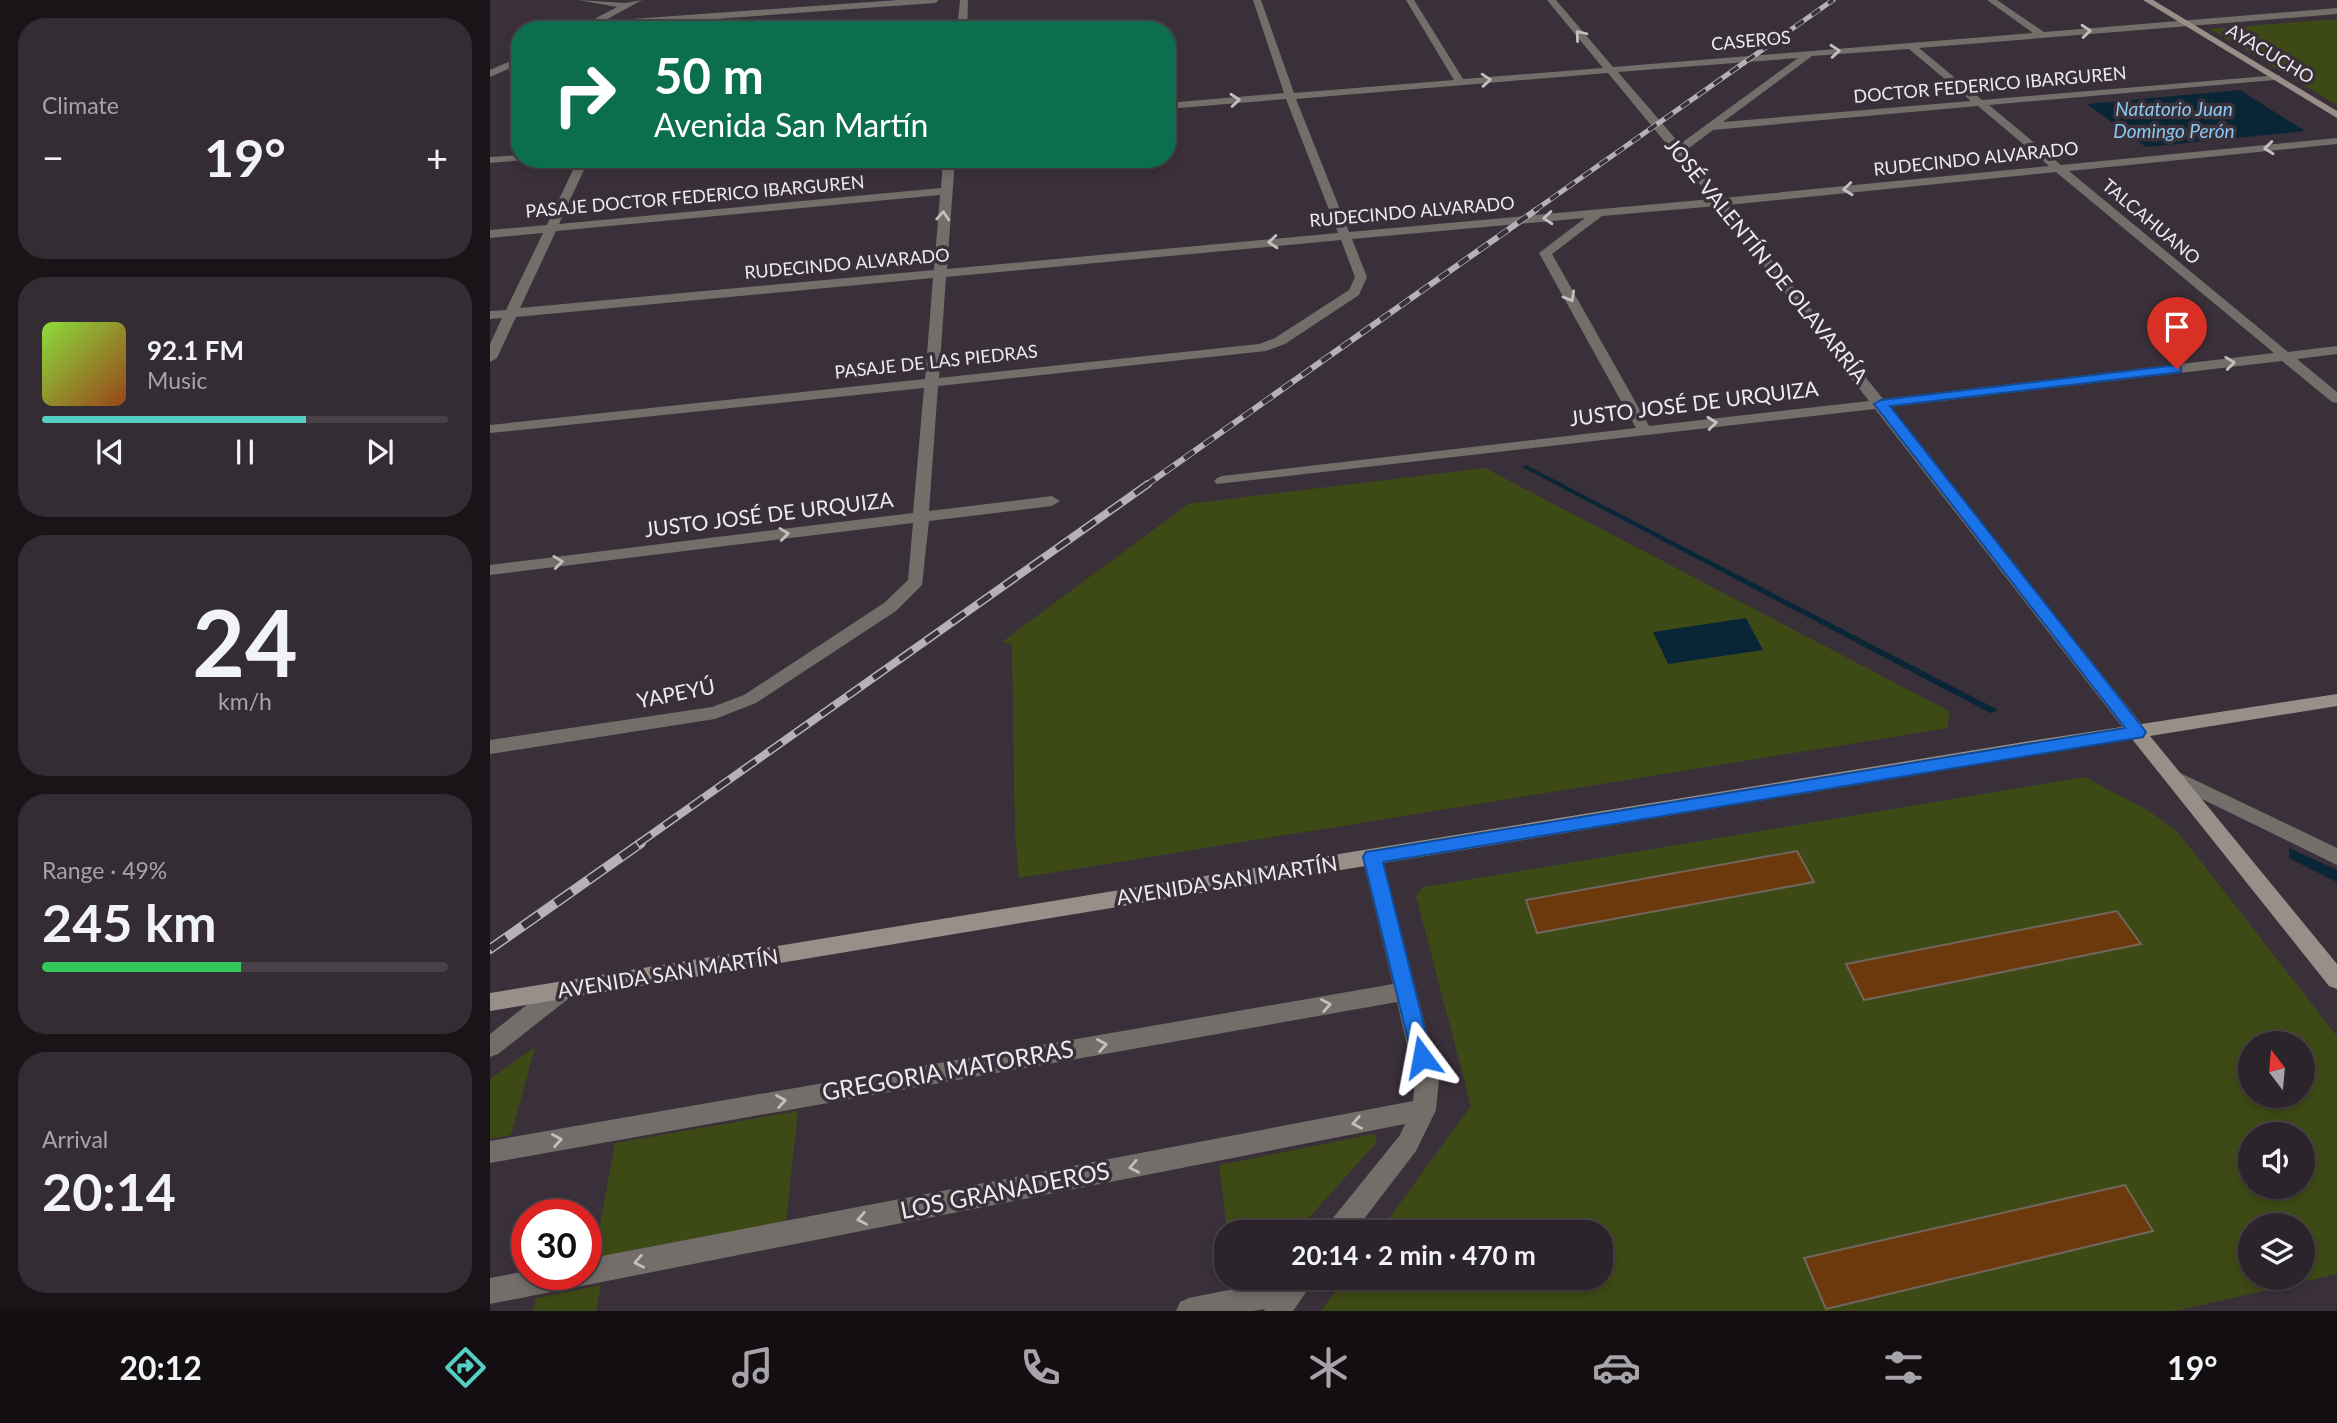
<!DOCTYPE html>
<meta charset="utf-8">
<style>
:root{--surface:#2c242b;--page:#342c33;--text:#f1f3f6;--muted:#a6a4a9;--line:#484147;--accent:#56cec3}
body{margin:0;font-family:Lato,sans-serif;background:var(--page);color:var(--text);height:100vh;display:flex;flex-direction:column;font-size:26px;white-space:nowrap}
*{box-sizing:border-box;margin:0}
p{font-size:23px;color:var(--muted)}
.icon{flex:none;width:38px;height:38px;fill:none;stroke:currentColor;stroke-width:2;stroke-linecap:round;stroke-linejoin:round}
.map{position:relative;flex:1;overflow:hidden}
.drawer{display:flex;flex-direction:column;gap:18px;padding:18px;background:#181418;width:490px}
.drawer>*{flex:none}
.top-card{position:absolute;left:21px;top:21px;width:665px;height:147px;border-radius:28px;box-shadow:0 4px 10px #0003,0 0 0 2px var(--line);background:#0b6e4f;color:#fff;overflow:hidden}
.needle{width:46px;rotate:344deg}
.controls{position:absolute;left:1748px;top:1031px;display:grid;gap:14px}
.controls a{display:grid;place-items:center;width:77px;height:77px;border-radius:50%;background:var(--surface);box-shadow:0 4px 10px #0003,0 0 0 2px var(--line);font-size:35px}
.speed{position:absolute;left:21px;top:1199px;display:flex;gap:14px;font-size:35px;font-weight:700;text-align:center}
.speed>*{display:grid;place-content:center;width:91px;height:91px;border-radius:50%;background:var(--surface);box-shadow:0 4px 10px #0003,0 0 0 2px var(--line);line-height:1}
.speed .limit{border:10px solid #d22;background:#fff;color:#111}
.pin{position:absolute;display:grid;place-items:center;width:60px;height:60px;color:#fff;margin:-72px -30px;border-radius:50% 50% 50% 0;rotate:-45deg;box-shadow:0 0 7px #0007}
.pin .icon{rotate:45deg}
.me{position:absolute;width:77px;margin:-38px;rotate:347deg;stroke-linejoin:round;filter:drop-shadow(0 0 5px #0008)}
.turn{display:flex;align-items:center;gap:24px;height:147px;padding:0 28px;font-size:32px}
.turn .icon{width:91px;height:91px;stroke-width:2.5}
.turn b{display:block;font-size:49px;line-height:60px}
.big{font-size:52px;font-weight:700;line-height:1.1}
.drawer .widget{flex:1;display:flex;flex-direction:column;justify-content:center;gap:10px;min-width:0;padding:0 24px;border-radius:28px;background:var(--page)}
.drawer .dial{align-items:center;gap:0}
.dial b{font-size:91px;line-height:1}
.song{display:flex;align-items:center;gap:21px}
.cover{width:84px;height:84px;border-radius:10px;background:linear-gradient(135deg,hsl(90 70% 55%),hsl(20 70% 35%))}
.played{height:7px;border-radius:4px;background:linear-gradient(90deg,var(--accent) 65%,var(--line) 65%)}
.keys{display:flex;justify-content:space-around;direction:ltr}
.heat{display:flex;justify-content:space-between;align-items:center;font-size:38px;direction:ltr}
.charge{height:10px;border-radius:5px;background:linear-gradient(90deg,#34c759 49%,var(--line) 0)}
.trip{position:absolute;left:724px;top:1220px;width:399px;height:70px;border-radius:28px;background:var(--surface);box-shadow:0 4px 10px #0003,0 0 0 2px var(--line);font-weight:700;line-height:70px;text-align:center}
.tabs{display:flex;height:112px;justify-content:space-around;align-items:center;background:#120e11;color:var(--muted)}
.tabs .icon{width:49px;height:49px}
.tabs .selected{color:var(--accent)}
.tabs b{font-size:32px;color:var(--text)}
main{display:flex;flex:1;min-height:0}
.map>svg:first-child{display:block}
.green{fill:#3e4a15;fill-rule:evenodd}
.water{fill:#092636}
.building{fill:#6c390d;stroke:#71655c;stroke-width:2}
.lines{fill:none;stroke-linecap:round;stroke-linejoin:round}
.street{fill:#736e6a;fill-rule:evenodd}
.secondary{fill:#978f88;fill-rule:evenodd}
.rail-far3-casing{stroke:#b7b0b7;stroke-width:5}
.rail-far2-casing{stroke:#b7b0b7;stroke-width:6}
.rail-far1-casing{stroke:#b7b0b7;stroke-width:8}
.rail-casing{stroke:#b7b0b7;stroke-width:10}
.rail-far3{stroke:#3a3039;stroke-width:3.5;stroke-dasharray:10;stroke-linecap:butt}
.rail-far2{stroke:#3a3039;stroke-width:4.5;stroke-dasharray:12;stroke-linecap:butt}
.rail-far1{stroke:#3a3039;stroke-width:5;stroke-dasharray:16;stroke-linecap:butt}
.rail{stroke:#3a3039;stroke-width:7;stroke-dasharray:20;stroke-linecap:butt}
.oneway{stroke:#c4bec0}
.route{fill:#1a73e8;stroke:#114b97;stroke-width:2}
.labels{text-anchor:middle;stroke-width:7;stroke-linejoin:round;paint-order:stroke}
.far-street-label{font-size:18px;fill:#efe9ef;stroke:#3a3039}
.far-water-label{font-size:19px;font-style:italic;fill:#88c9f0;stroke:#3a3039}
.street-label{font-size:21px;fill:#efe9ef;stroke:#3a3039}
.near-street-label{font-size:24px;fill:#efe9ef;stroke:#3a3039}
</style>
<main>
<section class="drawer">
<div class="widget"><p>Climate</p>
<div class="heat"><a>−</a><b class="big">19°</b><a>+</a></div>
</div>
<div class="widget">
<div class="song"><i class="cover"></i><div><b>92.1 FM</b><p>Music</p></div></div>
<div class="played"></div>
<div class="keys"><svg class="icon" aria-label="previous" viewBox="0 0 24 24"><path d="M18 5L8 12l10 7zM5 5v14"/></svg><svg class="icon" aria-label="pause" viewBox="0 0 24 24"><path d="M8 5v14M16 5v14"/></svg><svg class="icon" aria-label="next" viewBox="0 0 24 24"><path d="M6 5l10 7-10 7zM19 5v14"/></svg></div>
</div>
<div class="widget dial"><b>24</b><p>km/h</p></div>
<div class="widget"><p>Range · 49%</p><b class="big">245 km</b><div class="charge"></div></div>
<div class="widget"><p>Arrival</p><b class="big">20:14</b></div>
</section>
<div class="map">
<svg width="1847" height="1311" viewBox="0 0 1847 1311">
<rect width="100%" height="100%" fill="#3a3039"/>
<!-- green -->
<g class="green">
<polygon points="1847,19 1847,105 1720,29"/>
<polygon points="995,468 1459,711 1458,728 529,878 525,833 522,644 512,642 698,504"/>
<path d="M1595 777 1657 810 1687 831 1847 1036V1274L1685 1311H831L855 1278H1111V1232H889L981 1106 926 896 933 887ZM1760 1043H1813V1096H1760ZM1760 1134H1813V1186H1760ZM1760 1225H1813V1278H1760Z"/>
<polygon points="45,1047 21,1135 0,1139 0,1079"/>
<polygon points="308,1111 296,1222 104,1258 125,1143"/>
<polygon points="884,1134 887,1142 806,1232 737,1232 729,1165"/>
<polygon points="111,1285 106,1311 43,1311 46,1298"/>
</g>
<!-- water -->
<g class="water">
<polygon points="1750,90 1815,131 1656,147 1597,104"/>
<polygon points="1036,465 1508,710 1500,713 1032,467"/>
<polygon points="1256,618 1273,650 1178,664 1163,632"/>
<polygon points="1799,848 1847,870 1847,882 1799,858"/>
</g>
<!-- building -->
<g class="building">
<polygon points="1307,851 1324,882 1047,933 1036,900"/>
<polygon points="1627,911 1651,944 1374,1000 1356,964"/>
<polygon points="1635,1185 1663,1231 1336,1309 1314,1258"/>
</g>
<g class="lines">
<!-- street -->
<g class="street">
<polygon points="88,0 135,3 152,0 114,21 408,0 449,0 445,3 100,28 95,25 97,23 106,22 106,18 127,7"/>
<polygon points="470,0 478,0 477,30 467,30"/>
<path d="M763 0H771L804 93 964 80 916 0H924L973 79 1113 68 1057 0H1066L1123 67 1543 33 1497 0H1507L1554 32 1847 8V14L1429 48 1492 100 1789 75 1790 77 1785 80 1499 105 1571 165 1847 138V144L1579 171 1798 352 1847 346V354L1807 359 1847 392V403L1842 402 1792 361 1399 407 1654 727 1656 732 1654 737H1640L1385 409 727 484 724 481 727 478 732 476 1146 428 1049 253 1095 218 862 239 877 277 869 295 795 344 776 351 448 386 439 511 562 496 570 501 562 506 439 521 432 585 406 611 266 703 225 719 0 754V740L222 707 254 695 394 603 418 580 423 523 0 575V565L423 513 434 388 0 433V425L435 379 443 278 26 317 7 358 0 362V344L12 318 0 319V311L16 310 53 233 0 238V230L57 225 88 159H99L69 224 451 188 453 159H465L457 269 848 233 796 99 677 109V103L794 93ZM1419 49 1481 101 1233 122 1322 56ZM1308 58 1190 144 1128 72ZM1118 73 1222 199 859 232 806 99ZM1488 106 1559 166 1233 198 1195 151 1223 130ZM1566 172 1784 353 1393 399 1238 205ZM450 195 444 270 30 308 66 231ZM1227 206 1379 401 1159 426 1062 254 1112 216ZM851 240 865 277 859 290 785 338 769 344 449 378 456 277Z"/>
<polygon points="30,57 30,64 0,77 0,70"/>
<polygon points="30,155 30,159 34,160 0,163 0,157"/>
<polygon points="1684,770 1847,848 1847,865 1677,782 1674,777 1677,772"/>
<polygon points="882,849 889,851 892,857 949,1079 946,1110 926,1151 864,1232 836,1232 839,1223 910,1135 915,1124 0,1304 0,1278 37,1271 37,1274 96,1274 96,1259 923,1101 925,1079 907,1002 0,1163 0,1141 903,984 872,857 875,851"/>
<polygon points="70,983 78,985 81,992 78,999 8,1054 0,1057 0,1034 62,985"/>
<polygon points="797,1278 826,1278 803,1311 774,1311 775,1309 763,1311 686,1311 690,1302 699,1298"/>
</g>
<!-- secondary -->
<g class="secondary">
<polygon points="1653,0 1663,0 1847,111 1847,118"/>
<polygon points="1847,694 1847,706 1660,736 1847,964 1847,989 1839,986 1642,739 0,1011 0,993 1540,741"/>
</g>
<defs>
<polyline id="rail-far3" points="1044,211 1343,0"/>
<polyline id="rail-far2" points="655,486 1046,210"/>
<polyline id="rail-far1" points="148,844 658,484"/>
<polyline id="rail" points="0,949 151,843"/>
</defs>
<!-- rail-far3 casing -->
<use href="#rail-far3" class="rail-far3-casing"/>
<!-- rail-far2 casing -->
<use href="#rail-far2" class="rail-far2-casing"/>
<!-- rail-far1 casing -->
<use href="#rail-far1" class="rail-far1-casing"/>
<!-- rail casing -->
<use href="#rail" class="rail-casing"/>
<!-- rail-far3 -->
<use href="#rail-far3" class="rail-far3"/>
<!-- rail-far2 -->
<use href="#rail-far2" class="rail-far2"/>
<!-- rail-far1 -->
<use href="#rail-far1" class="rail-far1"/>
<!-- rail -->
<use href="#rail" class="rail"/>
</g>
<!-- one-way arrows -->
<defs><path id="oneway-chevron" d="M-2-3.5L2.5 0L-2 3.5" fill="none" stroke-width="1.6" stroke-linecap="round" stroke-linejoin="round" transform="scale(1.75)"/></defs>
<g class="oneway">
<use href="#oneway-chevron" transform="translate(1596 31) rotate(-5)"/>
<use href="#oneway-chevron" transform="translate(1090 35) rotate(-130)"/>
<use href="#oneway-chevron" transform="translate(1345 51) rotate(-5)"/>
<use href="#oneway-chevron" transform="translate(996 80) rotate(-4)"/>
<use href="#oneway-chevron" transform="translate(745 100) rotate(-5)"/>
<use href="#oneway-chevron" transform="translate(1779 148) rotate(174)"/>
<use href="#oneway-chevron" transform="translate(1358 189) rotate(174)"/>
<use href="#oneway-chevron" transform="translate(453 216) rotate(-86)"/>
<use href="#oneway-chevron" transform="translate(1058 218) rotate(175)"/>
<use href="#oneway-chevron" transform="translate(783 242) rotate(175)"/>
<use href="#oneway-chevron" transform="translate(1080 297) rotate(61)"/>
<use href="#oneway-chevron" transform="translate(1740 363) rotate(-7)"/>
<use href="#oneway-chevron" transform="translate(1222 423) rotate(-6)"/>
<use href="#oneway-chevron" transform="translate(294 534) rotate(-7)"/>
<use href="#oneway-chevron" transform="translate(68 562) rotate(-7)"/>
<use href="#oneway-chevron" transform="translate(836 1005) rotate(-10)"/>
<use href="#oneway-chevron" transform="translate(612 1045) rotate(-10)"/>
<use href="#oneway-chevron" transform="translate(291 1101) rotate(-10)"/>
<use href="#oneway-chevron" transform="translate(867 1123) rotate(169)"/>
<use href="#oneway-chevron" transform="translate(67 1140) rotate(-10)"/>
<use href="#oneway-chevron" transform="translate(644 1167) rotate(169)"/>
<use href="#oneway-chevron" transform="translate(372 1219) rotate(169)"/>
<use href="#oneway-chevron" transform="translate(149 1262) rotate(169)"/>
</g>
<!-- route -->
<polygon class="route" points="1687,365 1691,366 1691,372 1400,406 1653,728 1656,732 1653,737 893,862 942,1057 939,1064 932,1066 924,1064 873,857 876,852 1635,728 1384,404 1391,400"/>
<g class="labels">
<!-- far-street labels -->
<g class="far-street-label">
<text transform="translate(1261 41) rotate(-5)" y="6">CASEROS</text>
<text transform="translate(1780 54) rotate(31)" y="6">AYACUCHO</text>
<text transform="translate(1500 85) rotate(-5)" y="6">DOCTOR FEDERICO IBARGUREN</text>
<text transform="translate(1486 159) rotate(-6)" y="6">RUDECINDO ALVARADO</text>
<text transform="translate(205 197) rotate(-5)" y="6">PASAJE DOCTOR FEDERICO IBARGUREN</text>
<text transform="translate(922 212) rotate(-5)" y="6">RUDECINDO ALVARADO</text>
<text transform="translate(1661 222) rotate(40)" y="6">TALCAHUANO</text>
<text transform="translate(357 264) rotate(-5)" y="6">RUDECINDO ALVARADO</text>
<text transform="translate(446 362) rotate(-6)" y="6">PASAJE DE LAS PIEDRAS</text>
</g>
<!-- far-water labels -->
<g class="far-water-label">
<text x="1684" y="116">Natatorio Juan<tspan x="1684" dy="22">Domingo Perón</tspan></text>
</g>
<!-- street labels -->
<g class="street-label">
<text transform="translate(1276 261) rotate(51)" y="7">JOSÉ VALENTÍN DE OLAVARRÍA</text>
<text transform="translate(1204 404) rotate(-7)" y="7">JUSTO JOSÉ DE URQUIZA</text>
<text transform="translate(279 515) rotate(-7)" y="7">JUSTO JOSÉ DE URQUIZA</text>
<text transform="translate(186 694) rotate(-11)" y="7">YAPEYÚ</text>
<text transform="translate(737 881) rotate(-9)" y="7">AVENIDA SAN MARTÍN</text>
<text transform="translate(178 974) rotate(-9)" y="7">AVENIDA SAN MARTÍN</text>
</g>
<!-- near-street labels -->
<g class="near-street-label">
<text transform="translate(458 1071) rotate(-10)" y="8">GREGORIA MATORRAS</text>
<text transform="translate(515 1191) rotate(-11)" y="8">LOS GRANADEROS</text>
</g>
</g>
</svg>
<div class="controls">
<a><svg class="needle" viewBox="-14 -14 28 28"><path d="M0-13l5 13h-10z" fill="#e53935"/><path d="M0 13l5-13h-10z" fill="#a6a4a9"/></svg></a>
<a><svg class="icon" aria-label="sound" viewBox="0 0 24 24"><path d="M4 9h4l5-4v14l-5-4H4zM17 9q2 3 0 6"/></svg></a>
<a><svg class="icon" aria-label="layers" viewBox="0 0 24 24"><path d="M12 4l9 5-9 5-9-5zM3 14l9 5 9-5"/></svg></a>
</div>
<div class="speed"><div class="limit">30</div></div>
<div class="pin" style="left:1687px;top:369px;background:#d93025"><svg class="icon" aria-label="arrive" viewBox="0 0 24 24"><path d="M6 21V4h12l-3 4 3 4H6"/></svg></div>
<svg class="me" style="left:932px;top:1057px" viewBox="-20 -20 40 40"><path d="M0-17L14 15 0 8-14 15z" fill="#1a73e8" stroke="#fff" stroke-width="4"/></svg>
<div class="trip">20:14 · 2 min · 470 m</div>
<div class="top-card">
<div class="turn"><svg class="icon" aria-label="right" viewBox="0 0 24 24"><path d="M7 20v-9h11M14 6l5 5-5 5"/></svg><div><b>50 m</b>Avenida San Martín</div></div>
</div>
</div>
</main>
<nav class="tabs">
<b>20:12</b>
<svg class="icon selected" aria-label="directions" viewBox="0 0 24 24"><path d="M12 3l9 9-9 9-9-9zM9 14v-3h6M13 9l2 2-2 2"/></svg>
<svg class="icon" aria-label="music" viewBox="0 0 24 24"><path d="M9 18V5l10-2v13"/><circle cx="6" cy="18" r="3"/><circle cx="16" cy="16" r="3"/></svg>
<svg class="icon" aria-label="phone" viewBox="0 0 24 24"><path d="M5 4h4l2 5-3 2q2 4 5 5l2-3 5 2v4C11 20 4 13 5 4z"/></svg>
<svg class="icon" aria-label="climate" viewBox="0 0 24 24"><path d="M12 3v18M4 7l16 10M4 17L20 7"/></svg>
<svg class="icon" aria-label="car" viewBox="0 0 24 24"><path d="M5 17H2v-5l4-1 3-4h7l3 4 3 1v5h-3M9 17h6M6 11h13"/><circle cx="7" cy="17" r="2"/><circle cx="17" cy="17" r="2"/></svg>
<svg class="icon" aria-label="filters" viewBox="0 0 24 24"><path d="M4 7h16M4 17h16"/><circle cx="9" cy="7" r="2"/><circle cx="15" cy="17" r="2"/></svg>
<b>19°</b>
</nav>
